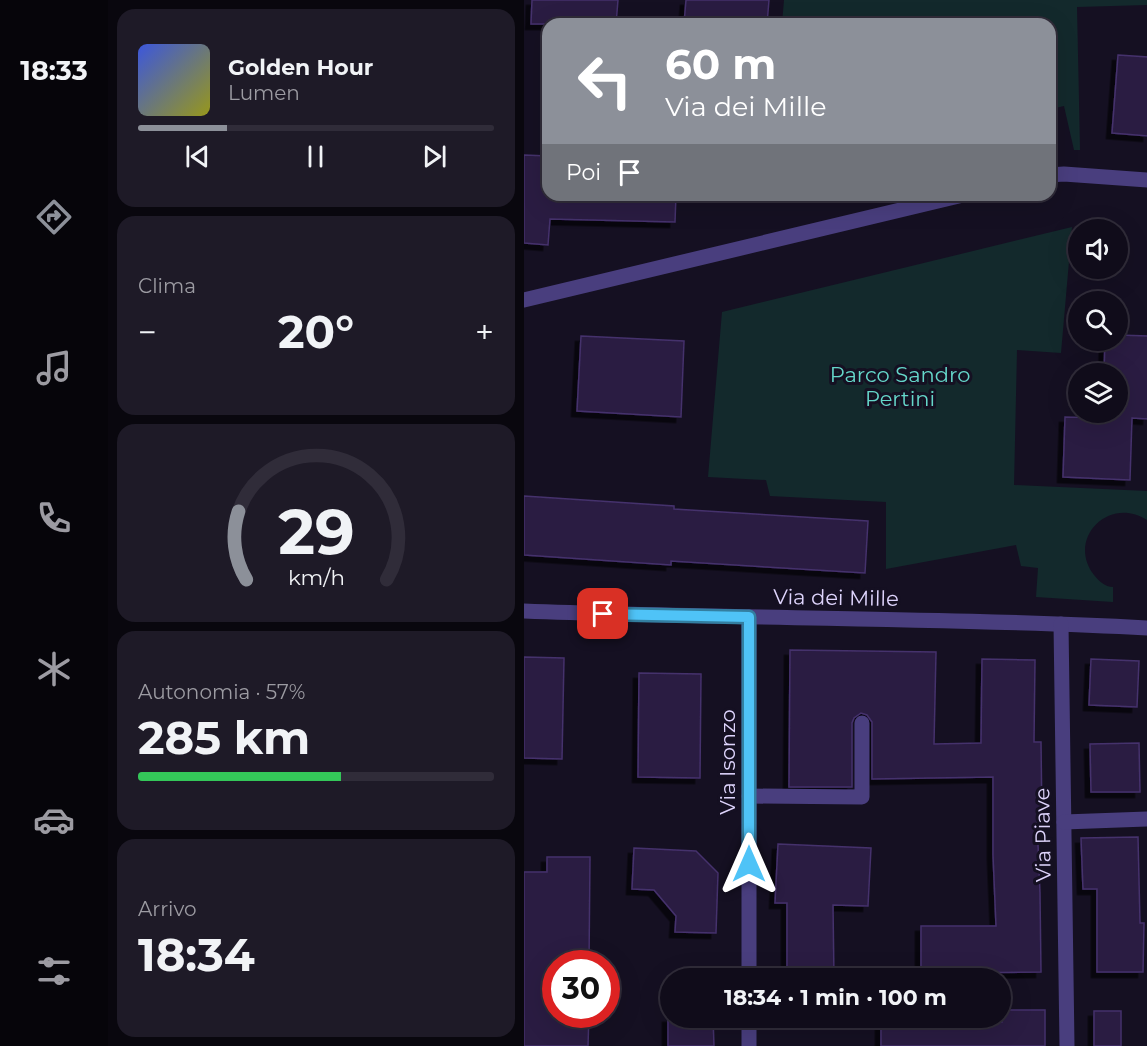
<!DOCTYPE html>
<html lang="it">
<meta charset="utf-8">
<style>
:root{--surface:#100c1a;--page:#1e1a27;--text:#f1f3f6;--muted:#9c9ba2;--line:#302c39;--accent:#8c9099}
body{margin:0;font-family:Montserrat,sans-serif;background:var(--page);color:var(--text);height:100vh;display:flex;flex-direction:column;font-size:22px;white-space:nowrap}
*{box-sizing:border-box;margin:0}
p{font-size:20px;color:var(--muted)}
.icon{flex:none;width:33px;height:33px;fill:none;stroke:currentColor;stroke-width:2;stroke-linecap:round;stroke-linejoin:round}
.map{position:relative;flex:1;overflow:hidden}
.sheet{display:flex;flex-direction:column;gap:9px;padding:9px;background:#09070e;width:416px}
.sheet>*{flex:none}
.hud{position:absolute;left:18px;top:18px;width:514px;height:183px;border-radius:18px;box-shadow:0 6px 24px #0002,0 0 0 2px var(--line);background:#8c9099;color:#fff;overflow:hidden}
.fabs{position:absolute;left:544px;top:219px;display:grid;gap:12px}
.fabs a{display:grid;place-items:center;width:60px;height:60px;border-radius:50%;background:var(--surface);box-shadow:0 6px 24px #0002,0 0 0 2px var(--line);font-size:30px}
.speed{position:absolute;left:18px;top:950px;display:flex;gap:12px;font-size:30px;font-weight:700;text-align:center}
.speed>*{display:grid;place-content:center;width:78px;height:78px;border-radius:50%;background:var(--surface);box-shadow:0 6px 24px #0002,0 0 0 2px var(--line);line-height:1}
.speed .limit{border:9px solid #d22;background:#fff;color:#111}
.pin{position:absolute;display:grid;place-items:center;width:51px;height:51px;color:#fff;margin:-26px;border-radius:12px;box-shadow:0 3px 9px #0006}
.me{position:absolute;width:66px;margin:-33px;rotate:0deg;stroke-linejoin:round;filter:drop-shadow(0 0 4px #0008)}
.turn{display:flex;align-items:center;gap:21px;height:126px;padding:0 24px;font-size:27px}
.turn .icon{width:78px;height:78px;stroke-width:2.5}
.turn b{display:block;font-size:42px;line-height:51px}
.then{display:flex;align-items:center;height:57px;padding:0 24px;background:#0003;gap:12px;font-size:22px}
.big{font-size:45px;font-weight:700;line-height:1.1}
.sheet .card{flex:1;display:flex;flex-direction:column;justify-content:center;gap:9px;min-width:0;padding:0 21px;border-radius:18px;background:var(--page)}
.sheet .dial{align-items:center;gap:0}
.dial svg{height:156px;overflow:visible;fill:none;stroke:var(--line);stroke-width:7;stroke-linecap:round;text-anchor:middle}
.dial text{fill:var(--text);stroke:none}
.song{display:flex;align-items:center;gap:18px}
.cover{width:72px;height:72px;border-radius:9px;background:linear-gradient(135deg,hsl(230 70% 55%),hsl(60 70% 35%))}
.played{height:6px;border-radius:3px;background:linear-gradient(90deg,var(--accent) 25%,var(--line) 25%)}
.keys{display:flex;justify-content:space-around;direction:ltr}
.heat{display:flex;justify-content:space-between;align-items:center;font-size:33px;direction:ltr}
.charge{height:9px;border-radius:4px;background:linear-gradient(90deg,#34c759 57%,var(--line) 0)}
.trip{position:absolute;left:136px;top:968px;width:351px;height:60px;border-radius:30px;background:var(--surface);box-shadow:0 6px 24px #0002,0 0 0 2px var(--line);font-weight:700;line-height:60px;text-align:center}
main{display:flex;flex:1;min-height:0}
.menu{display:flex;flex-direction:column;width:108px;justify-content:space-around;align-items:center;background:#06050a;color:var(--muted)}
.menu .icon{width:42px;height:42px}
.menu .selected{color:var(--accent)}
.menu b{font-size:27px;color:var(--text)}
.map>svg:first-child{display:block}
.green{fill:#13292c}
.building{fill:#2a1d42;stroke:#45316c;stroke-width:1.5;filter:url(#shadow)}
.lines{fill:none;stroke-linecap:round;stroke-linejoin:round}
.minor{stroke:#493e7e;stroke-width:15}
.route-casing{stroke:#337fa1;stroke-width:15}
.route{stroke:#4fc3f7;stroke-width:10}
.labels{text-anchor:middle;stroke-width:6;stroke-linejoin:round;paint-order:stroke}
.park-label{font-size:21px;fill:#65d7ca;stroke:#151022}
.street-label{font-size:21px;fill:#ded4fc;stroke:#151022}
</style>
<main>
<nav class="menu">
<b>18:33</b>
<svg class="icon selected" aria-label="directions" viewBox="0 0 24 24"><path d="M12 3l9 9-9 9-9-9zM9 14v-3h6M13 9l2 2-2 2"/></svg>
<svg class="icon" aria-label="music" viewBox="0 0 24 24"><path d="M9 18V5l10-2v13"/><circle cx="6" cy="18" r="3"/><circle cx="16" cy="16" r="3"/></svg>
<svg class="icon" aria-label="phone" viewBox="0 0 24 24"><path d="M5 4h4l2 5-3 2q2 4 5 5l2-3 5 2v4C11 20 4 13 5 4z"/></svg>
<svg class="icon" aria-label="climate" viewBox="0 0 24 24"><path d="M12 3v18M4 7l16 10M4 17L20 7"/></svg>
<svg class="icon" aria-label="car" viewBox="0 0 24 24"><path d="M5 17H2v-5l4-1 3-4h7l3 4 3 1v5h-3M9 17h6M6 11h13"/><circle cx="7" cy="17" r="2"/><circle cx="17" cy="17" r="2"/></svg>
<svg class="icon" aria-label="filters" viewBox="0 0 24 24"><path d="M4 7h16M4 17h16"/><circle cx="9" cy="7" r="2"/><circle cx="15" cy="17" r="2"/></svg>
</nav>
<section class="sheet">
<div class="card">
<div class="song"><i class="cover"></i><div><b>Golden Hour</b><p>Lumen</p></div></div>
<div class="played"></div>
<div class="keys"><svg class="icon" aria-label="previous" viewBox="0 0 24 24"><path d="M18 5L8 12l10 7zM5 5v14"/></svg><svg class="icon" aria-label="pause" viewBox="0 0 24 24"><path d="M8 5v14M16 5v14"/></svg><svg class="icon" aria-label="next" viewBox="0 0 24 24"><path d="M6 5l10 7-10 7zM19 5v14"/></svg></div>
</div>
<div class="card"><p>Clima</p>
<div class="heat"><a>−</a><b class="big">20°</b><a>+</a></div>
</div>
<div class="card dial"><svg viewBox="0 0 100 80">
<path d="M14 69A42 42 0 1 1 86 69"/>
<path d="M14 69A42 42 0 0 1 10 34" stroke="#8c9099"/>
<text x="50" y="56" font-size="32" font-weight="700">29</text>
<text x="50" y="72" font-size="11">km/h</text>
</svg></div>
<div class="card"><p>Autonomia · 57%</p><b class="big">285 km</b><div class="charge"></div></div>
<div class="card"><p>Arrivo</p><b class="big">18:34</b></div>
</section>
<div class="map">
<svg width="624" height="1046" viewBox="0 0 624 1046">
<defs>
<filter id="shadow"><feDropShadow dx="-5.5" dy="5.5" stdDeviation="0" flood-color="#0009"/></filter>
</defs>
<rect width="100%" height="100%" fill="#151022"/>
<!-- green -->
<g class="green">
<polygon points="260,0 623,0 624,5 553,7 556,150 550,150 540,106 527,109 526,24 258,24"/>
<path d="M548 227 537 353 493 350 490 485 623 491V520C585 495 542 539 570 575 575 581 581 587 589 587V602L512 597 514 568 497 566 492 545 362 569V502L246 496 242 480 184 477 198 312Z"/>
</g>
<!-- building -->
<g class="building">
<polygon points="8,0 94,0 92,24 7,24"/>
<polygon points="162,0 245,0 243,24 160,24"/>
<polygon points="594,55 624,57 624,136 588,133"/>
<polygon points="0,155 24,156 24,195 152,195 151,222 26,219 24,245 0,243"/>
<polygon points="594,335 624,336 624,419 608,418 606,480 539,477 541,417 578,418 579,412 594,412 594,374 580,374 581,340 594,340"/>
<polygon points="57,336 160,341 157,417 53,411"/>
<polygon points="0,496 150,506 150,509 344,521 341,573 147,561 147,565 0,555"/>
<polygon points="266,650 412,652 410,744 457,743 458,659 511,660 510,742 517,742 518,820 513,820 516,893 517,972 397,973 397,926 472,926 469,855 469,777 348,779 348,722 343,715 337,713 330,718 328,723 328,787 265,787"/>
<polygon points="0,657 40,658 38,759 0,758"/>
<polygon points="567,659 615,661 613,707 565,705"/>
<polygon points="115,673 177,674 176,778 114,777"/>
<polygon points="615,743 616,792 567,792 566,744"/>
<polygon points="614,837 616,923 620,923 619,972 573,972 573,889 559,889 557,838"/>
<polygon points="254,844 347,848 344,906 309,905 310,978 263,978 263,903 251,903"/>
<polygon points="110,848 172,851 194,873 192,933 151,932 152,916 130,890 108,889"/>
<polygon points="23,857 66,857 65,963 32,963 32,1014 65,1014 64,1046 0,1046 0,872 23,872"/>
<polygon points="478,1010 521,1010 521,1046 357,1046 357,1017 393,1017 393,1023 478,1022"/>
<rect x="570" y="1011" width="27" height="35"/>
<polygon points="144,1017 189,1017 190,1046 144,1046"/>
</g>
<g class="lines">
<!-- minor -->
<g class="minor">
<polyline points="526,175 540,174 624,180"/>
<polyline points="0,300 439,195"/>
<path d="M0 611C208 619 416 617 624 628"/>
<polyline points="225,617 225,978"/>
<polyline points="537,624 543,1046"/>
<polyline points="225,796 338,797 338,723"/>
<polyline points="540,822 624,819"/>
<polyline points="225,1046 225,1017"/>
</g>
</g>
<g class="lines">
<defs>
<polyline id="route" points="79,614 225,617 225,864"/>
</defs>
<!-- route casing -->
<use href="#route" class="route-casing"/>
<!-- route -->
<use href="#route" class="route"/>
</g>
<g class="labels">
<!-- park labels -->
<g class="park-label">
<text x="376" y="382">Parco Sandro<tspan x="376" dy="24">Pertini</tspan></text>
</g>
<!-- street labels -->
<g class="street-label">
<text transform="translate(312 598) rotate(1)" y="7">Via dei Mille</text>
<text transform="translate(204 762) rotate(-90)" y="7">Via Isonzo</text>
<text transform="translate(519 835) rotate(-91)" y="7">Via Piave</text>
</g>
</g>
</svg>
<div class="fabs">
<a><svg class="icon" aria-label="sound" viewBox="0 0 24 24"><path d="M4 9h4l5-4v14l-5-4H4zM17 9q2 3 0 6"/></svg></a>
<a><svg class="icon" aria-label="search" viewBox="0 0 24 24"><circle cx="10" cy="10" r="6"/><path d="M15 15l6 6"/></svg></a>
<a><svg class="icon" aria-label="layers" viewBox="0 0 24 24"><path d="M12 4l9 5-9 5-9-5zM3 14l9 5 9-5"/></svg></a>
</div>
<div class="speed"><div class="limit">30</div></div>
<div class="pin" style="left:79px;top:614px;background:#d93025"><svg class="icon" aria-label="arrive" viewBox="0 0 24 24"><path d="M6 21V4h12l-3 4 3 4H6"/></svg></div>
<svg class="me" style="left:225px;top:864px" viewBox="-20 -20 40 40"><path d="M0-17L14 15 0 8-14 15z" fill="#4fc3f7" stroke="#fff" stroke-width="4"/></svg>
<div class="trip">18:34 · 1 min · 100 m</div>
<div class="hud">
<div class="turn"><svg class="icon" aria-label="left" viewBox="0 0 24 24"><path d="M17 20v-9H6M10 6l-5 5 5 5"/></svg><div><b>60 m</b>Via dei Mille</div></div>
<div class="then">Poi<svg class="icon" aria-label="arrive" viewBox="0 0 24 24"><path d="M6 21V4h12l-3 4 3 4H6"/></svg></div>
</div>
</div>
</main>
